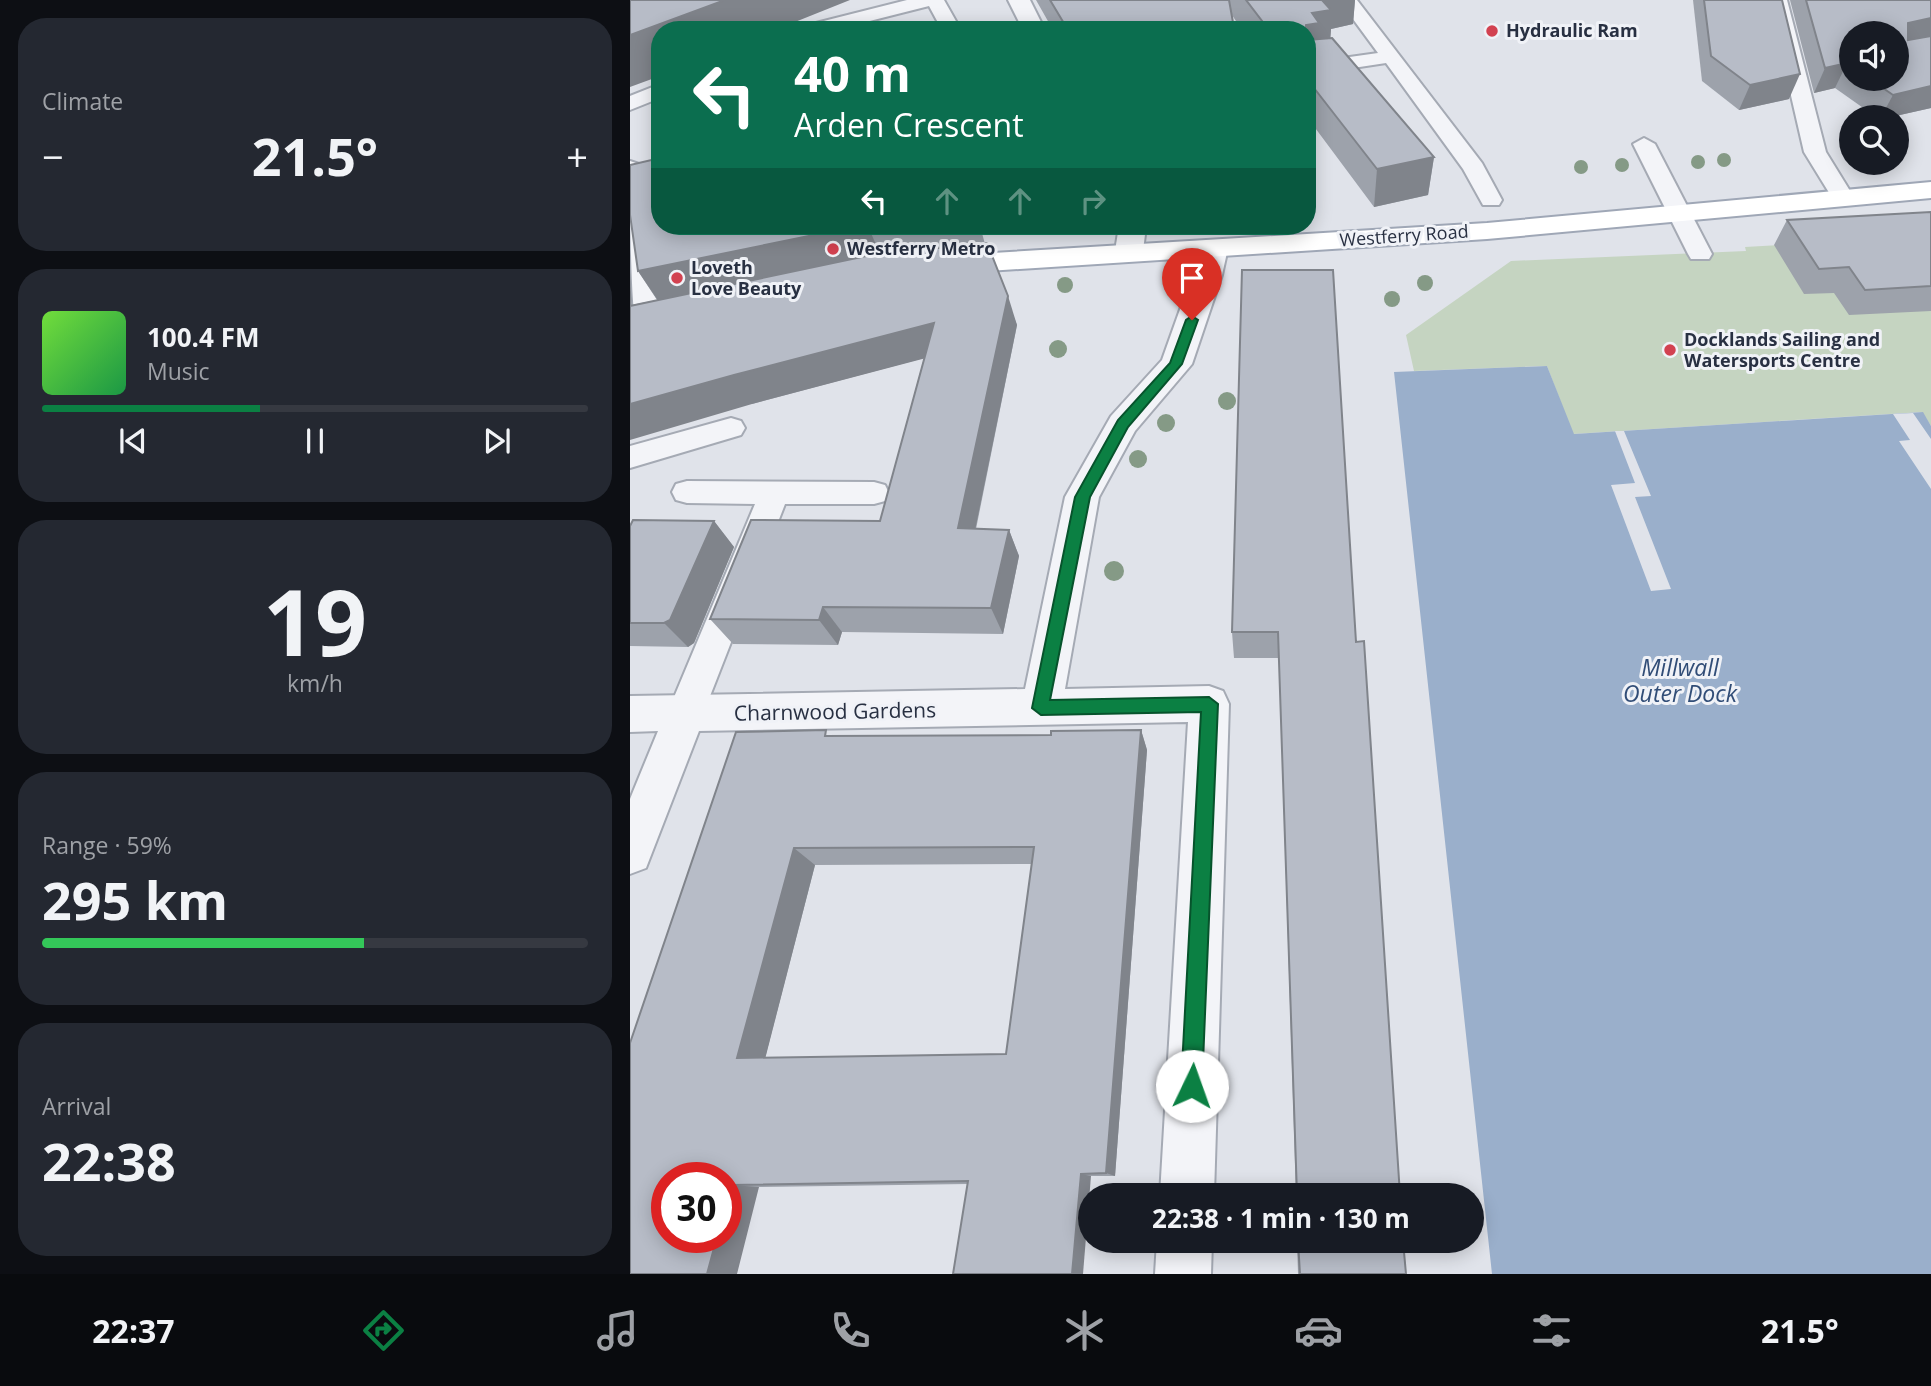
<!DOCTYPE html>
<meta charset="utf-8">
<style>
:root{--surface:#171b24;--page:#242831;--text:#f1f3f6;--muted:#9ea1a6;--line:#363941;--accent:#0b8043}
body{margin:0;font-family:"Open Sans",sans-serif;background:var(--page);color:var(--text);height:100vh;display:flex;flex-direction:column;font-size:26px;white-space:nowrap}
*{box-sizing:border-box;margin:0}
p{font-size:23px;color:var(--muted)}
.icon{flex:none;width:38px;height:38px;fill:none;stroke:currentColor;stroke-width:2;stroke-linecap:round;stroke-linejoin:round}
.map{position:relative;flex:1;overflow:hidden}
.side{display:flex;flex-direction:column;gap:18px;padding:18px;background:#0d0f14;width:630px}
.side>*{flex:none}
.top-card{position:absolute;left:21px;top:21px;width:665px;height:214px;border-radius:28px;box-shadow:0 4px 18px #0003;background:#0b6e4f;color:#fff;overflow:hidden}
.fabs{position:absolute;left:1209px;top:21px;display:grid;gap:14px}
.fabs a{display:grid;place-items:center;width:70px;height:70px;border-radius:50%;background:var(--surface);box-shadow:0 4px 18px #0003;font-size:35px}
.speed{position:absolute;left:21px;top:1162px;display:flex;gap:14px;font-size:35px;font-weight:700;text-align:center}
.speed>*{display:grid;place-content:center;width:91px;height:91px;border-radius:50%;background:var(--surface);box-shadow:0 4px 18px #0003;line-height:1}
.speed .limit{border:10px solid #d22;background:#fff;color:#111}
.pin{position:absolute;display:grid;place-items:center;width:60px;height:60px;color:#fff;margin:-72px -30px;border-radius:50% 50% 50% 0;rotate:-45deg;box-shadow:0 0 7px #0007}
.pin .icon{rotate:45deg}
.me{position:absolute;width:77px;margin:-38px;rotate:3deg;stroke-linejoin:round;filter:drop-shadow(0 0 5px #0008)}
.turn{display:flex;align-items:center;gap:24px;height:147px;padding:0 28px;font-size:32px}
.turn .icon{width:91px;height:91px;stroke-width:2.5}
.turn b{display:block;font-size:49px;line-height:60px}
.lanes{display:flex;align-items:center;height:66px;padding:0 28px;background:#0003;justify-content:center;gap:35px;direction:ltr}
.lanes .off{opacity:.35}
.big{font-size:52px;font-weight:700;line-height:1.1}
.side .tile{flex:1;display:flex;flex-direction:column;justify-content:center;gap:10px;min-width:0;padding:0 24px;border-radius:28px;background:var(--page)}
.side .dial{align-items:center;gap:0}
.dial b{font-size:91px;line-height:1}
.song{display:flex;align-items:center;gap:21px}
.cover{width:84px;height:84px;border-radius:10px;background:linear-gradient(135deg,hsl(100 70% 55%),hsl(140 70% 35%))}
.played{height:7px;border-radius:4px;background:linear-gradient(90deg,var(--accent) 40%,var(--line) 40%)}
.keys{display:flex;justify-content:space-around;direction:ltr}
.heat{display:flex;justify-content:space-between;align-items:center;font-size:38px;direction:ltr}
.charge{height:10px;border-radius:5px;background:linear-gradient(90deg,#34c759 59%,var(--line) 0)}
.trip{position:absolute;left:448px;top:1183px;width:406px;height:70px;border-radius:35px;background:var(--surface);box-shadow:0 4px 18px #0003;font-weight:700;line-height:70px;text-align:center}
.dock{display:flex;height:112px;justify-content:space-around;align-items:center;background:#090b0e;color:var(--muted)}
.dock .icon{width:49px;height:49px}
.dock .current{color:var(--accent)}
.dock b{font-size:32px;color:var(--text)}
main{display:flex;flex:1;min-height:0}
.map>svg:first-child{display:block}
.green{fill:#c5d4c1}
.water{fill:#9aafcb}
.pier{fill:#e0e3ea}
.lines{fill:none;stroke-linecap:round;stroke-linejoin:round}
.service-casing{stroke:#a5aab4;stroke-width:4}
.minor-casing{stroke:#a5aab4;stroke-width:4}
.primary-casing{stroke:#9fa7b6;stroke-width:4}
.service{fill:#f3f4f8;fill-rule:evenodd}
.minor{fill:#f3f4f8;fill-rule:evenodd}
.primary{fill:#fff;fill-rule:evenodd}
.tree{fill:#859a86}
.wall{fill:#9da2ab;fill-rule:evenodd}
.shaded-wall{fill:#80848b}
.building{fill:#b7bcc7;stroke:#80848b;stroke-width:2;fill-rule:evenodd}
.route{fill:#0b8043;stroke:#07532c;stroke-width:2}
.poi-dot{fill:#d24150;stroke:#f0f2f7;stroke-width:2.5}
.labels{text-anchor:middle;stroke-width:6;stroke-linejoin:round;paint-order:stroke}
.far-poi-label{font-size:18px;font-weight:bold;fill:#283042;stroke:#f0f2f7;text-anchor:start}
.far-street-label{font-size:18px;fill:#283042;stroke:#f0f2f7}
.street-label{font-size:21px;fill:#283042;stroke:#f0f2f7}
.water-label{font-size:23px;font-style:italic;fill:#314d77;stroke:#f0f2f7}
</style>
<main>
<section class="side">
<div class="tile"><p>Climate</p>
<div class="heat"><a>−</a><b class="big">21.5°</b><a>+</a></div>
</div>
<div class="tile">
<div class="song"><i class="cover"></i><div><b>100.4 FM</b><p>Music</p></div></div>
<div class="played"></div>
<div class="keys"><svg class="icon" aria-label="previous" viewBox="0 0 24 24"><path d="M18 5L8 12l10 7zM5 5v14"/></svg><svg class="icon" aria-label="pause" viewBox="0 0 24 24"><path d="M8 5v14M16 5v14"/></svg><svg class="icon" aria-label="next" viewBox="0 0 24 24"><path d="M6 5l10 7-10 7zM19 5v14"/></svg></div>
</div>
<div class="tile dial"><b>19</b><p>km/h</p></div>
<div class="tile"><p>Range · 59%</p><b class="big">295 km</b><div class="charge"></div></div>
<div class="tile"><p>Arrival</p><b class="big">22:38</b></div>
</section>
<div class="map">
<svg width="1301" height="1274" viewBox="0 0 1301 1274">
<rect width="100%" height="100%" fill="#e0e3ea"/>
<!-- green -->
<polygon class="green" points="1301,237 1301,426 1292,412 943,434 917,366 784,371 776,335 881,261 1116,251 1115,247"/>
<!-- water -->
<polygon class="water" points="917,366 944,434 1293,412 1301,426 1301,1274 862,1274 764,372"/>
<!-- pier -->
<g class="pier">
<polygon points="1283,413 1301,439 1301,489 1269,441 1280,440 1263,414"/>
<polygon points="985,431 994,431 1021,496 1005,497 1041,589 1021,591 981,485 1005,483"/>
</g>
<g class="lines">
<defs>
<g id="service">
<polygon points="277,0 314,0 331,30 312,30 299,6 204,30 172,30 174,26"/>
<polygon points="709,0 727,0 852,163 872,200 869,205 853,205 833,169 756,63 677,75 677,63 748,53"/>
<polygon points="1139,0 1157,0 1196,152 1225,199 1222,204 1206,204 1174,152"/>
<polygon points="30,84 30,98 0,110 0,96"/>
<polygon points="1014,138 1025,144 1082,254 1079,259 1061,259 1058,254 1003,144"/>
<polygon points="101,418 111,421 115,428 111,435 0,468 0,446"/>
<polygon points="57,481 244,482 255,485 259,493 255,501 244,504 155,504 73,714 67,725 55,730 43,725 37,714 125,504 57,503 46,500 42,492 46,484"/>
</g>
<g id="minor">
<polygon points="378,0 400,0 415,30 393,30"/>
<path d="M0 161 9 164C26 188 19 215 21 243 23 270 29 297 33 324L29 331 18 334 7 331C0 307 0 196 0 161Z"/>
<polygon points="489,226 516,226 513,251 509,257 499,259 489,257 485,251"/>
<polygon points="584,240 594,242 598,248 592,275 562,364 505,431 469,497 435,689 579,686 593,691 599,704 584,1195 530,1195 558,722 69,731 16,868 0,874 0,799 28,731 0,732 0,696 395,689 435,497 481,416 532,360 574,242"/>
<polygon points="527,1241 582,1241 581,1274 525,1274"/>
</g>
<polygon id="primary" points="1301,182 1301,198 857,239 312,274 302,271 298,265 302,259 312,256 857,223"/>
</defs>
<!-- service casing -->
<use href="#service" class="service-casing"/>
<!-- minor casing -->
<use href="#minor" class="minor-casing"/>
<!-- primary casing -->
<use href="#primary" class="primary-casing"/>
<!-- service -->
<use href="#service" class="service"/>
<!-- minor -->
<use href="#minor" class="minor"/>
<!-- primary -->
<use href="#primary" class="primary"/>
</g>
<!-- trees -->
<g class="tree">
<circle cx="1094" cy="160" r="7"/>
<circle cx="1068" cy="162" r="7"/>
<circle cx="992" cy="165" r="7"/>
<circle cx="951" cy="167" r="7"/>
<circle cx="795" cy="283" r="8"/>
<circle cx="435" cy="285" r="8"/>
<circle cx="762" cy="299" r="8"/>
<circle cx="428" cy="349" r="9"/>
<circle cx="597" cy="401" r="9"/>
<circle cx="536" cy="423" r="9"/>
<circle cx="508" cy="459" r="9"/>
<circle cx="484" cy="571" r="10"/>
</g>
<!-- wall -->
<g class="wall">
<polygon points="406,0 725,0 723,24 701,29 700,38 804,157 798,195 744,207 677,117 677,30 612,30 602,15 604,30 423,30"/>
<polygon points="1063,0 1152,0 1159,99 1109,110 1072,81"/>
<path d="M1160 0H1301V108L1261 117H1246L1205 88 1184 93ZM1222 33 1267 79H1222Z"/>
<polygon points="1301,212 1301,311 1219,315 1204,293 1174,294 1144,245 1157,220"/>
<polygon points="30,226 350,226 355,244 387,325 346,529 379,530 389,556 373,634 212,632 208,645 103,644 80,619 250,521 294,358 122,404 1,305 27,300 8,271"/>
<polygon points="612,270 726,642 770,1195 666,1195 649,658 604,658 602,632"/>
<polygon points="84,521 104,547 64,643 58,647 0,646 0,526"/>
<path d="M511 730 517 750 485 1176H461L337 1184 129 1187 0 1274 201 736 421 735ZM402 864 376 1054 135 1058 185 865Z"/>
<polygon points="667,1241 773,1241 776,1274 668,1274"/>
</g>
<!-- shaded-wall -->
<g class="shaded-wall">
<polygon points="95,0 220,0 145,30 30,30 30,76 0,87 0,35"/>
<polygon points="688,0 725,0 723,24 701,29 700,46 677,61 677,30 676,30 676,25"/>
<polygon points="1301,18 1301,40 1267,47 1278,23"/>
<polygon points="1217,63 1205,88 1184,93 1195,68"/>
<polygon points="1170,74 1159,99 1109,110 1120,85"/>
<polygon points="1301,86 1301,108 1261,117 1251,117 1263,95"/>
<polygon points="804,157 798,195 744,207 747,169"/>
<polygon points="228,226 238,226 253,261 33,308 8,271"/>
<polygon points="0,270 2,315 0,316"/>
<polygon points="378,296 387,325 340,555 328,528"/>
<polygon points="304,323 315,353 122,404 0,440 0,404 104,375"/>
<polygon points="84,521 104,547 64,643 58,647 34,623"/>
<polygon points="379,530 389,556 373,634 361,608"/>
<polygon points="193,607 212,632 208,645 189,620"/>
<polygon points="511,730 517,750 485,1176 476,1173"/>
<polygon points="164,848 185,865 133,1067 107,1058"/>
<polygon points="451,1174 461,1176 453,1274 442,1274"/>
<polygon points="101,1185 129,1187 107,1274 77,1274 87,1237 96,1237 96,1203"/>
</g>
<!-- building -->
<g class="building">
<polygon points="0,0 95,0 0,35"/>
<polygon points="420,0 599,0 604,28 597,30 438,30"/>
<polygon points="616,0 692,0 701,10 682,13 689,23 676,25 676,30 639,30"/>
<polygon points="1074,0 1152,0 1170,74 1120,85 1081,56"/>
<polygon points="1176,0 1301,0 1301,18 1278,23 1278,40 1301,36 1301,86 1263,95 1240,79 1267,79 1267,33 1222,33 1222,66 1217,63 1195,68"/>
<polygon points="702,38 804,157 747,169 677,79 677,40"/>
<polygon points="30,158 30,226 228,226 8,271 0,215 0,165"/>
<polygon points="1301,212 1301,286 1235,290 1219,267 1189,269 1157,220"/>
<polygon points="357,243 378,296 328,528 379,530 361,608 193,607 189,620 80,619 121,520 250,521 304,323 104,375 0,404 0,306 241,255"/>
<polygon points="612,270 703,270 726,642 734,641 770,1195 667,1195 648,632 602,632"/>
<polygon points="3,520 84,521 40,620 34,623 0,623 0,526"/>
<path d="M196 730 195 736 421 735V731L511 730 476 1173 451 1174 442 1274H323L338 1181 101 1185 96 1203V1178H37V1237H87L77 1274H0V1043L106 732ZM404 847 376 1054 107 1058 164 848Z"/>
<polygon points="668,1241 773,1241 776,1274 670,1274"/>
</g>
<!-- route -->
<polygon class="route" points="562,316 568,320 552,364 498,427 460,497 420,700 579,697 588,704 572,1086 569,1094 562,1097 554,1094 551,1086 571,712 411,715 402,708 445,497 488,420 540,363 556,320"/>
<!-- markers -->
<g class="poi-dot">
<circle cx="862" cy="31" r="7"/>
<circle cx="203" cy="249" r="7"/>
<circle cx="47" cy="278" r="7"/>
<circle cx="1040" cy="350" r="7"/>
</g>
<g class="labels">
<!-- far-poi labels -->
<g class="far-poi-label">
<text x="876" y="37">Hydraulic Ram</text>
<text x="217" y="255">Westferry Metro</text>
<text x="61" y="274">Loveth<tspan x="61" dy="21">Love Beauty</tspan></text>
<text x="1054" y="346">Docklands Sailing and<tspan x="1054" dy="21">Watersports Centre</tspan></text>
</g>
<!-- far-street labels -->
<g class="far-street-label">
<text transform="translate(774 236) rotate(-4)" y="6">Westferry Road</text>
</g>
<!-- street labels -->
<g class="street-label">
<text transform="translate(205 712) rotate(-1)" y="7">Charnwood Gardens</text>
</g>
<!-- water labels -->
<g class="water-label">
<text x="1050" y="676">Millwall<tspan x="1050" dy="26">Outer Dock</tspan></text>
</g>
</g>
</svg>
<div class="fabs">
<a><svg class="icon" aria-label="sound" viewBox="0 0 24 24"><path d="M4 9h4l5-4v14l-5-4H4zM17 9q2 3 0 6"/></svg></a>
<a><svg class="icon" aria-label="search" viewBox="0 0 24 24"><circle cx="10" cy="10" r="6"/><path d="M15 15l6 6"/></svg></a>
</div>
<div class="speed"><div class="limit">30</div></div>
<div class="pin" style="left:562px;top:320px;background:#d93025"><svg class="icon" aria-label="arrive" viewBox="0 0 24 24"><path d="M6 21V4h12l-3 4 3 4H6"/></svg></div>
<svg class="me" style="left:562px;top:1086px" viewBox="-20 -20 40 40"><circle r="19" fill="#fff"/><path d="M0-13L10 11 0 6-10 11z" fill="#0b8043"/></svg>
<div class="trip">22:38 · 1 min · 130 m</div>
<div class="top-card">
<div class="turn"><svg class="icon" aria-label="left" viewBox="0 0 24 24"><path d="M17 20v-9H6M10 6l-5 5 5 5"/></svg><div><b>40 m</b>Arden Crescent</div></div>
<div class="lanes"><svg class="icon" aria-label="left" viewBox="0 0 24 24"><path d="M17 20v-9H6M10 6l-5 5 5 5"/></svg><svg class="icon off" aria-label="ahead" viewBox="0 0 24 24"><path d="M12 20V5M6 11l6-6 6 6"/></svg><svg class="icon off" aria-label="ahead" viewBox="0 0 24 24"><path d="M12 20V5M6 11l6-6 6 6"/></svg><svg class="icon off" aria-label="right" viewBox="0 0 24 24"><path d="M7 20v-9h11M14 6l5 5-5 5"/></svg></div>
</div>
</div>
</main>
<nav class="dock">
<b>22:37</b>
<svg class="icon current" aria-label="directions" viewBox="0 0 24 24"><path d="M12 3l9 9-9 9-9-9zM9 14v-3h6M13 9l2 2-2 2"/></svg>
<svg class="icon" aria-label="music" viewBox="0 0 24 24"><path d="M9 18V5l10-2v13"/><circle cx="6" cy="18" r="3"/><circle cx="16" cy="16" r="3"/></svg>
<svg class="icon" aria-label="phone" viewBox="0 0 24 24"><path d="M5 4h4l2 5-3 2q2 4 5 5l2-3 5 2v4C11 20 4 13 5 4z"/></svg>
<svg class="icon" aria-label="climate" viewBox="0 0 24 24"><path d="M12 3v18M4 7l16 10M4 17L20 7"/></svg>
<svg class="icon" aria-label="car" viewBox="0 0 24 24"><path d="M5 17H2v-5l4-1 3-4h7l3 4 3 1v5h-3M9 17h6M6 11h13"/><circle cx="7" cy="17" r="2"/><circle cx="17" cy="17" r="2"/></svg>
<svg class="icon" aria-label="filters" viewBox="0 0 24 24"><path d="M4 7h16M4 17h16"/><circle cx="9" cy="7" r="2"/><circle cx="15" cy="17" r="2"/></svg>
<b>21.5°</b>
</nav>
